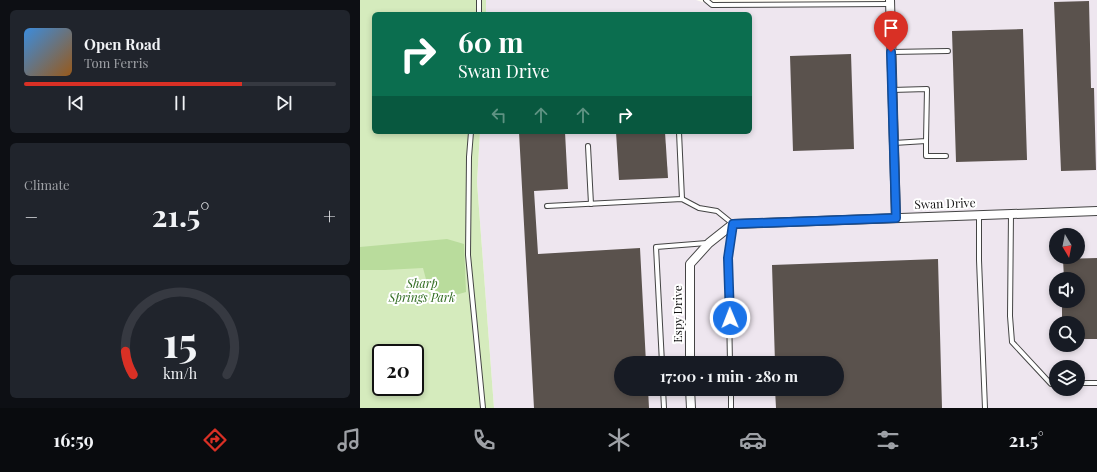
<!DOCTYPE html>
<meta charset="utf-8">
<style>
:root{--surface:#171b24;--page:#20242c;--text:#f1f3f6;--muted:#9ea1a6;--line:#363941;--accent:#d93025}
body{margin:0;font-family:"Playfair Display",serif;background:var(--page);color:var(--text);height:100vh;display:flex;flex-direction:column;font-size:15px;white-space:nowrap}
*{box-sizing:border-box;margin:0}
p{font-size:13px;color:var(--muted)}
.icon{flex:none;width:22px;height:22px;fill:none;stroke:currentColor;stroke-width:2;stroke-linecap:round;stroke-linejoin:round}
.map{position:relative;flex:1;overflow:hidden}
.details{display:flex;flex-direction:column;gap:10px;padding:10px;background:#0d0f14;width:360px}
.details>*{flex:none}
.banner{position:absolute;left:12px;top:12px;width:380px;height:122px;border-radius:6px;box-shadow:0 2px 6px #0003;background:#0b6e4f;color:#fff;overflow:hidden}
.needle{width:26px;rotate:170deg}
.buttons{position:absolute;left:689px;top:228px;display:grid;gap:8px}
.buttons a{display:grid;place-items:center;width:36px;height:36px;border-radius:50%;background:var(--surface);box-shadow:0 2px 6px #0003;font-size:20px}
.speed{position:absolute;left:12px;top:344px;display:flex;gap:8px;font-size:20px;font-weight:700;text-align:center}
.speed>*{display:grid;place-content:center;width:52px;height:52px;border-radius:50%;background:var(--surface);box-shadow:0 2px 6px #0003;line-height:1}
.speed .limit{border:2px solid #111;border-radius:6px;background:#fff;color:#111}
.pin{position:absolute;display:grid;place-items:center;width:34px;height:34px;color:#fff;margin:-41px -17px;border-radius:50% 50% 50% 0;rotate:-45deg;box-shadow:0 0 4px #0007}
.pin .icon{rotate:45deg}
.me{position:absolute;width:44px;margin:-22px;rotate:359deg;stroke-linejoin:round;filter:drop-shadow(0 0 3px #0008)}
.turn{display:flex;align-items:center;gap:14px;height:84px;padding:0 20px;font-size:18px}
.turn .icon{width:52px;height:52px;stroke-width:2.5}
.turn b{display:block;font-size:28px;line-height:34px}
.lanes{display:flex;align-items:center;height:38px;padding:0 20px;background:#0003;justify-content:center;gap:20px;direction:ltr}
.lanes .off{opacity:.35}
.big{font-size:30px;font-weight:700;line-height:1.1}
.details .card{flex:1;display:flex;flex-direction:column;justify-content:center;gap:6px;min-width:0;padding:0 14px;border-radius:6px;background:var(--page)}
.details .dial{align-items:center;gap:0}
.dial svg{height:104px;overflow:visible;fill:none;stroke:var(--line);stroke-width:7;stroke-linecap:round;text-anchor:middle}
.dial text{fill:var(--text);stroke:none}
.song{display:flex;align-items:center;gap:12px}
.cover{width:48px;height:48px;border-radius:6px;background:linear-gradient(135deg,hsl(210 70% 55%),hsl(30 70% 35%))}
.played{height:4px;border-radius:2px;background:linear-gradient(90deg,var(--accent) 70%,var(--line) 70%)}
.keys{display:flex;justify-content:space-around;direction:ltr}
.heat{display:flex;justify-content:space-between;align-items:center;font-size:22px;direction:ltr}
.trip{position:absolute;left:254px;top:356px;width:230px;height:40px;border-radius:20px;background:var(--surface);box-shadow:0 2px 6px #0003;font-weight:700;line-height:40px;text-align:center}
.dock{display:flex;height:64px;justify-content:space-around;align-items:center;background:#090b0e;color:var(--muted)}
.dock .icon{width:28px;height:28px}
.dock .on{color:var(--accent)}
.dock b{font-size:18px;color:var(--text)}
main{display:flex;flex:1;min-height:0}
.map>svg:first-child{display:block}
.industrial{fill:#eee6ef;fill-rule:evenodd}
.green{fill:#d5ebbd;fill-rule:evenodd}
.forest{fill:#b9dc9c}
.building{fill:#5a524d}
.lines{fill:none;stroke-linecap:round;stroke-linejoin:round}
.lane-casing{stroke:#444;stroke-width:6}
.street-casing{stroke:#444;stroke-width:10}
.lane{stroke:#fff;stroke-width:4}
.street{stroke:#fff;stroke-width:8}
.route-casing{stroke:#114b97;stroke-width:10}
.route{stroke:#1a73e8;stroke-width:7}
.labels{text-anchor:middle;stroke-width:4;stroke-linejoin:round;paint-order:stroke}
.street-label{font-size:12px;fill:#111;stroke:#fff}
.park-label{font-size:12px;font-style:italic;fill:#2f6b1f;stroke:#fff}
</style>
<main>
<section class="details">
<div class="card">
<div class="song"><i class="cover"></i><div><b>Open Road</b><p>Tom Ferris</p></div></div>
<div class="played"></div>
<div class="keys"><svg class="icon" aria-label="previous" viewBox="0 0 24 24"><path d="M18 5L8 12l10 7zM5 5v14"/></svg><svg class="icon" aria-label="pause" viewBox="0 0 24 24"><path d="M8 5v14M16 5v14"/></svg><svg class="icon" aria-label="next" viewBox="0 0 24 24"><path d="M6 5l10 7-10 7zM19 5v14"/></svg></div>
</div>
<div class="card"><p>Climate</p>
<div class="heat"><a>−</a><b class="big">21.5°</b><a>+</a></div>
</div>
<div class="card dial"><svg viewBox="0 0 100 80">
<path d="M14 69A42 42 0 1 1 86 69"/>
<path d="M14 69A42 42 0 0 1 8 51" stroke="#d93025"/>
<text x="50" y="56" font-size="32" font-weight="700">15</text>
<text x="50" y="72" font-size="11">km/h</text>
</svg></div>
</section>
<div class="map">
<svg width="737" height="408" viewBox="0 0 737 408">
<rect width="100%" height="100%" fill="#fffdf5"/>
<!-- industrial -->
<path class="industrial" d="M126 0H336L352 5 530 4V0H737V408H134L117 182 120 132H390V14H126ZM696 235H718V257H696ZM696 279H718V301H696ZM696 323H718V345H696ZM261 363H477V389H261ZM696 367H718V389H696Z"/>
<!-- green -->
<path class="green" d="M0 0H126V14H14V132H120L117 182 134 408H0ZM21 353H55V387H21Z"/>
<!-- forest -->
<polygon class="forest" points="87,239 104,244 106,292 85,298 71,298 63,268 25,270 0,270 0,247"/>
<!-- building -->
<g class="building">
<polygon points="729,1 731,88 734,88 736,170 701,171 694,2"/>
<polygon points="663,29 667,160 596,162 592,31"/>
<polygon points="491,54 494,149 433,151 430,56"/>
<polygon points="159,132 205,132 208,189 174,191 178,254 280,248 286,363 261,363 261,389 288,389 289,408 174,408"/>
<polygon points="256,132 305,132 308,178 259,180"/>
<polygon points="737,258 737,339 718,339 718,323 702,323 702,301 718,301 718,279 704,279 703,259"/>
<polygon points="578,259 582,408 416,408 415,389 477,389 477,363 415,363 412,265"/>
</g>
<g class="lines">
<defs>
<g id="lane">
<polyline points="119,0 119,14"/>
<polyline points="346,0 352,5 530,4"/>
<polyline points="531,52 588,51"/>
<polyline points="532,90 567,89 566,141 534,143"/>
<polyline points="111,132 109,157 108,255 123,408"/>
<polyline points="319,132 322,199"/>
<polyline points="566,141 566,156 586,156"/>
<polyline points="228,146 231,204"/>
<polyline points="187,206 322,199 339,208 357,211 373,224 368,258 370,363"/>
<polyline points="651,214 650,316 652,342 691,384 696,384"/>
<polyline points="619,215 619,260 625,408"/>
<polyline points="302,363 296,247 347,243"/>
<polyline points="718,383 737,383"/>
<polyline points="303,389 304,408"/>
<polyline points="371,389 371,408"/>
</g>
<g id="street">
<polyline points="530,0 536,218"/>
<polyline points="330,363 330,264 349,243 373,224 737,211"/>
<polyline points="330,389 331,408"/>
</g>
</defs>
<!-- lane casing -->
<use href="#lane" class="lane-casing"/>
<!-- street casing -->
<use href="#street" class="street-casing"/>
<!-- lane -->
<use href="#lane" class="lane"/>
<!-- street -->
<use href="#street" class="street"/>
</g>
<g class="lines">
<defs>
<polyline id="route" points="370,318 368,258 373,224 536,218 531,52"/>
</defs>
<!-- route casing -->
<use href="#route" class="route-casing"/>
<!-- route -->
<use href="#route" class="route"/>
</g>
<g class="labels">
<!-- street labels -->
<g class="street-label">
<text transform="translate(585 204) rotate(-2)" y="4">Swan Drive</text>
<text transform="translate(318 314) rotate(-90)" y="4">Espy Drive</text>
</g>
<!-- park labels -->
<g class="park-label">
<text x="62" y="288">Sharp<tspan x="62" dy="14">Springs Park</tspan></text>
</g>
</g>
</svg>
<div class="buttons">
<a><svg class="needle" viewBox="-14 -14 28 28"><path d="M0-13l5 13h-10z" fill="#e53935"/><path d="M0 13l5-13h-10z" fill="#9ea1a6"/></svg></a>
<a><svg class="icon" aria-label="sound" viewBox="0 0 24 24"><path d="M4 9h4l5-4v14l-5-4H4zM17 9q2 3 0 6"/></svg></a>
<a><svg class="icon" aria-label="search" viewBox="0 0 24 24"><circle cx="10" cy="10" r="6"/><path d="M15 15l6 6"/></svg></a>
<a><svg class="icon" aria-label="layers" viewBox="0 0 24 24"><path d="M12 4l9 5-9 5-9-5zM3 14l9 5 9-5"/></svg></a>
</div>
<div class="speed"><div class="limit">20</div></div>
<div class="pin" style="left:531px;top:52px;background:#d93025"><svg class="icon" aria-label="arrive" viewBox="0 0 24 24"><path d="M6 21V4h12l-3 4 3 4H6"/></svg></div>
<svg class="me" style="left:370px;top:318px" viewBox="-20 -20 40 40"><circle r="17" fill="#1a73e8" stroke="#fff" stroke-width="3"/><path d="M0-11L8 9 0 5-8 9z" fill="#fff"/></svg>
<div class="trip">17:00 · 1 min · 280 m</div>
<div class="banner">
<div class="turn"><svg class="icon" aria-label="right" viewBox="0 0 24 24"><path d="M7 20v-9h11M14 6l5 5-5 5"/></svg><div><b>60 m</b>Swan Drive</div></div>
<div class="lanes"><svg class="icon off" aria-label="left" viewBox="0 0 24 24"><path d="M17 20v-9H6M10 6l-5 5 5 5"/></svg><svg class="icon off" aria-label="ahead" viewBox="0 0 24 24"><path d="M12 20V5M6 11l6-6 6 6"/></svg><svg class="icon off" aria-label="ahead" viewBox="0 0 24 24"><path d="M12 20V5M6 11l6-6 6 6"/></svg><svg class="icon" aria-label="right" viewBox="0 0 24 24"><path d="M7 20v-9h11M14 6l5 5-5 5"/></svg></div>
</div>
</div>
</main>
<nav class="dock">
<b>16:59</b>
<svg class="icon on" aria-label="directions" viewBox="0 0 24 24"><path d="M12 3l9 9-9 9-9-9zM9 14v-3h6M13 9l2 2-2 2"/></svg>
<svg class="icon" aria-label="music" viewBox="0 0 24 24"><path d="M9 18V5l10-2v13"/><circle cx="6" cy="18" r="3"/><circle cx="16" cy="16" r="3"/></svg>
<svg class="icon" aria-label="phone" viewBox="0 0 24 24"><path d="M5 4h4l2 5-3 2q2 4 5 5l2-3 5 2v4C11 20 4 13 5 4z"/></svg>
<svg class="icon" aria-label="climate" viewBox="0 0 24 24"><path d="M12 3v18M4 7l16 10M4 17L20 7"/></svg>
<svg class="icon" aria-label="car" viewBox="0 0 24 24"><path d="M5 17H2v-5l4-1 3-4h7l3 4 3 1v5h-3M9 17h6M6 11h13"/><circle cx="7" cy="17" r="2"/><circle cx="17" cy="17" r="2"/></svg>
<svg class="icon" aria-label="filters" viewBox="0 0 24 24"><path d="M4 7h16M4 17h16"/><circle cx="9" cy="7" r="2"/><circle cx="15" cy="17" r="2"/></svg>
<b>21.5°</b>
</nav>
